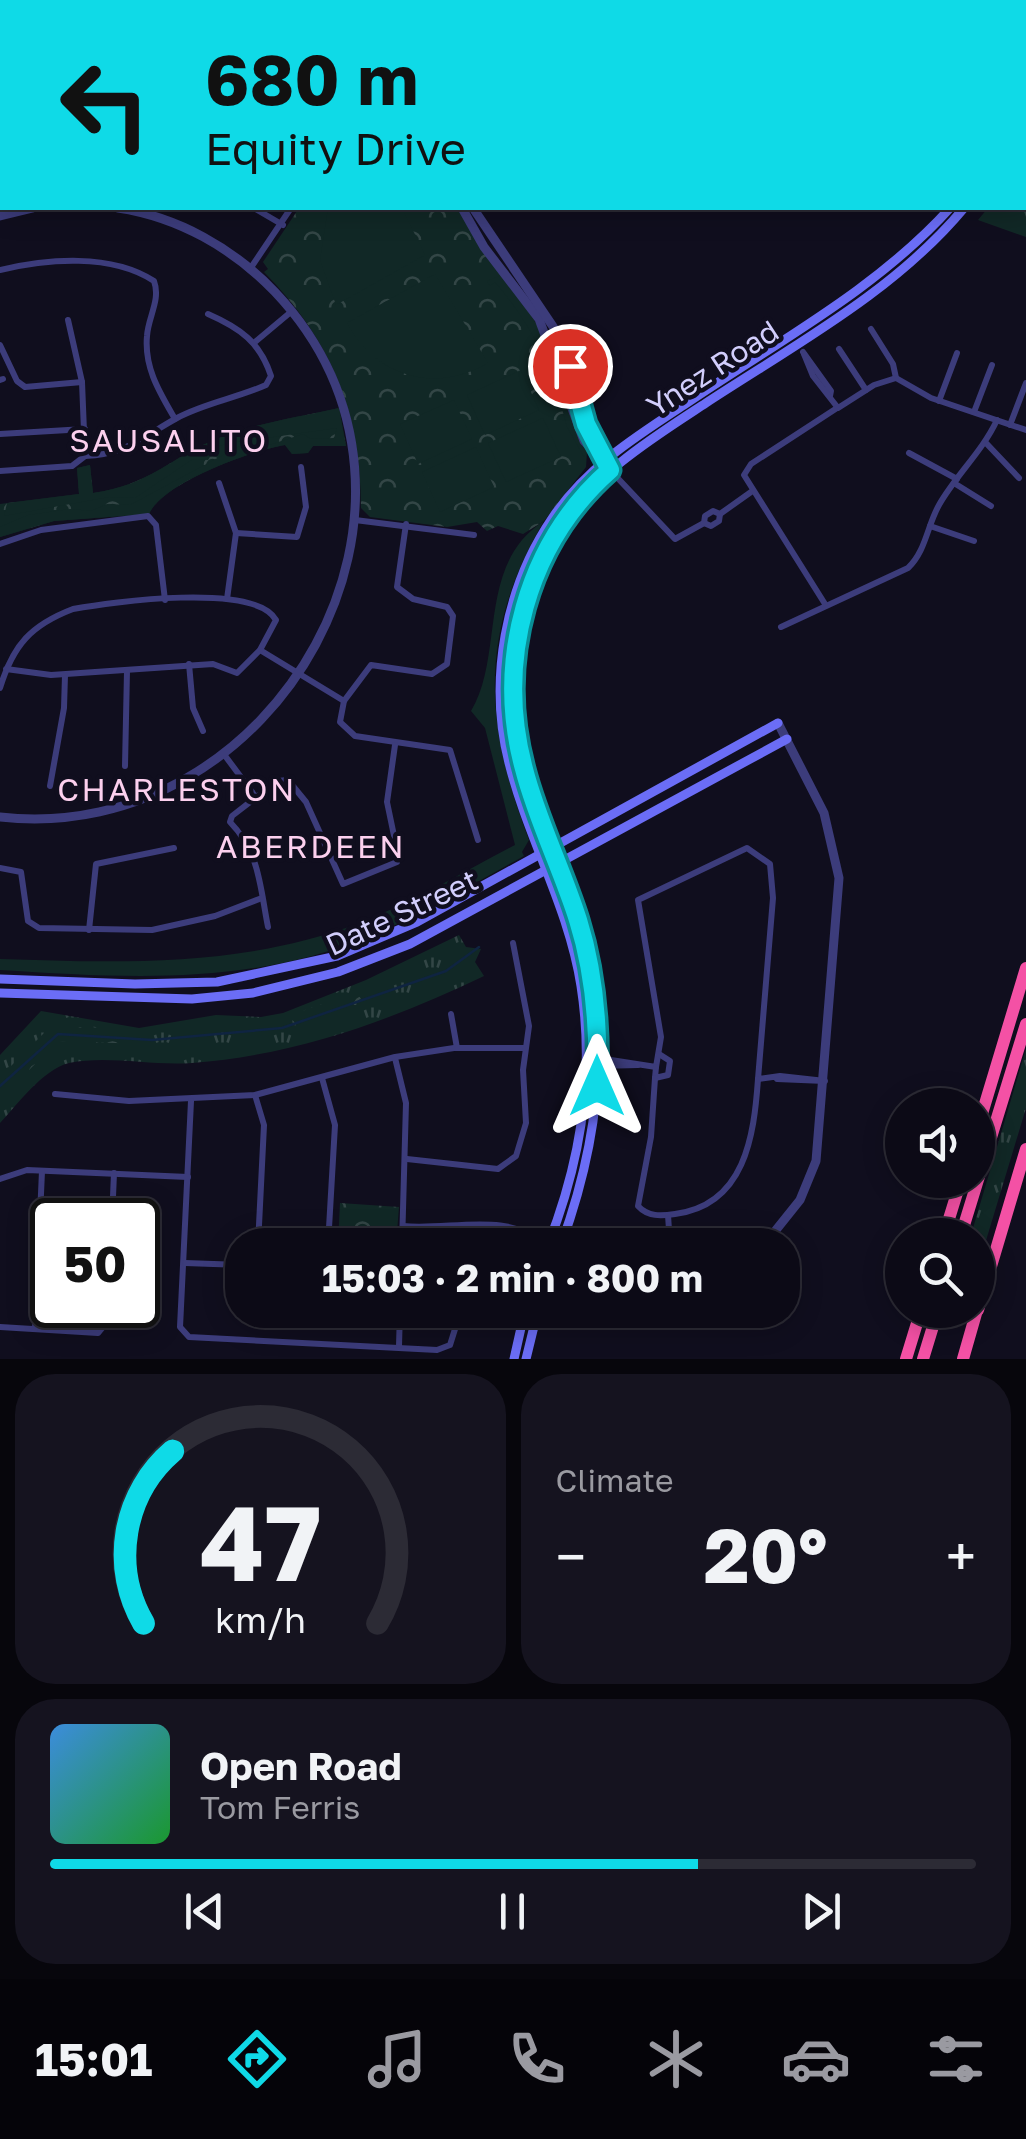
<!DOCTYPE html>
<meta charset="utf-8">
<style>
:root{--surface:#0c0a16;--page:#15131f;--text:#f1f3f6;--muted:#9a9aa1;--line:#2c2b35;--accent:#0fdae7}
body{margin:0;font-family:"Golos Text",sans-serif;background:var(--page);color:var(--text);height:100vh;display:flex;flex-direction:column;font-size:38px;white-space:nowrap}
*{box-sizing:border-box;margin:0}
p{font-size:32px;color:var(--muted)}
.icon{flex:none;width:55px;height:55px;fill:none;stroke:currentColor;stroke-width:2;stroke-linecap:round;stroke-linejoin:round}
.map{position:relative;height:1359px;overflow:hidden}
.side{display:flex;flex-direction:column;gap:15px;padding:15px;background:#07060c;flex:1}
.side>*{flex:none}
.top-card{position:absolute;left:0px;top:0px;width:1028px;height:210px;box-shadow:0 5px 25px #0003,0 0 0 2px var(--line);background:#0fdae7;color:#111;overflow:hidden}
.controls{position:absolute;left:885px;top:1088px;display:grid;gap:20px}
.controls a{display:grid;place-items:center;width:110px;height:110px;border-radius:50%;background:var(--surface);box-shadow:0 5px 25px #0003,0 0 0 2px var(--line);font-size:50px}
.speed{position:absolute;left:30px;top:1198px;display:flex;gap:20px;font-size:50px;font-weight:700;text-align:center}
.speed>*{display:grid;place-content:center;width:130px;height:130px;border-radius:50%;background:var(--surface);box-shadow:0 5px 25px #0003,0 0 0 2px var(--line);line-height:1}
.speed .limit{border:5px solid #111;border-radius:15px;background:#fff;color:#111}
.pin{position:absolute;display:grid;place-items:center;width:85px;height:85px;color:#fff;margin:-42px;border:5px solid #fff;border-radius:50%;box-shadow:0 2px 10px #0007}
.me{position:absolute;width:110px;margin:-55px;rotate:0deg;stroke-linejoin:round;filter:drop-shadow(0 0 8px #0008)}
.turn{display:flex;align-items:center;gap:35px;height:210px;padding:0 40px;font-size:45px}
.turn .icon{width:130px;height:130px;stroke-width:2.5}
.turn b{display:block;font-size:70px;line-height:85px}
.big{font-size:75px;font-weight:700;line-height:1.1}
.side .tile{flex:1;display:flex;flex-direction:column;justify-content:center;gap:15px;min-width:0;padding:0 35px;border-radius:40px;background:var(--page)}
.side .dial{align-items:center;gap:0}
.dial svg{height:260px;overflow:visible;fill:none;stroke:var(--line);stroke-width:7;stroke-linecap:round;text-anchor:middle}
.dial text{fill:var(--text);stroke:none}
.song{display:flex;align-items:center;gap:30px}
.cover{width:120px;height:120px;border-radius:15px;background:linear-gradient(135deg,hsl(210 70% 55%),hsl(130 70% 35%))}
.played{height:10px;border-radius:5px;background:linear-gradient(90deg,var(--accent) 70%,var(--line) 70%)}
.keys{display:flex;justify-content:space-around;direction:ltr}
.heat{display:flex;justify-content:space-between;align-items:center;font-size:55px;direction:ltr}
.side .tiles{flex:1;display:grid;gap:15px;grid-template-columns:1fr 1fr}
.tile:last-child{grid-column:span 2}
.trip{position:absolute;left:225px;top:1228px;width:575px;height:100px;border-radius:40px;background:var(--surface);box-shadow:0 5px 25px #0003,0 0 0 2px var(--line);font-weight:700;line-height:100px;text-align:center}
.tabs{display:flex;height:160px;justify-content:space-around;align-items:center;background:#050409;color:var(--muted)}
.tabs .icon{width:70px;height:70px}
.tabs .selected{color:var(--accent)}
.tabs b{font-size:45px;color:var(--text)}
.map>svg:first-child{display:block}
.grass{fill:url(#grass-tufts)}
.forest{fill:url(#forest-crowns)}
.garden{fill:#112826}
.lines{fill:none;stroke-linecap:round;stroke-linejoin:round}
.stream{stroke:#0f2441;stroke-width:2.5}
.minor{stroke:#3c3c7b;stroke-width:6}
.tertiary{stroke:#3c3c7b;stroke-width:9}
.secondary{stroke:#6b6df6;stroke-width:9}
.motorway{stroke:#f451a5;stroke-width:12}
.route-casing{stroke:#0a8e96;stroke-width:25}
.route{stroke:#0fdae7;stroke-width:18}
.labels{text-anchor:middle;stroke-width:9;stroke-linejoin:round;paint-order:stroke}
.street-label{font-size:30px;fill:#d2cefc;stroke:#100e1e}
.neighbourhood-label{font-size:32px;letter-spacing:2.5px;fill:#fcd0ee;stroke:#100e1e}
</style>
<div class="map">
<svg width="1026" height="1359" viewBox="0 0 1026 1359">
<defs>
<pattern id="grass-tufts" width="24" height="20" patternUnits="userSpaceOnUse" patternTransform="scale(2.5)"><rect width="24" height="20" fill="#112826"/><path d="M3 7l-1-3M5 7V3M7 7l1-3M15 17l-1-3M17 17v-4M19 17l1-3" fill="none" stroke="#334646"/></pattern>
<pattern id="forest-crowns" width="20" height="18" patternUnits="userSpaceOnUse" patternTransform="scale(2.5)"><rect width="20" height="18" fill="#112826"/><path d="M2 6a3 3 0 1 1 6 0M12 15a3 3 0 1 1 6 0" fill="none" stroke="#334646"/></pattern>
</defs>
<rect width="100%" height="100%" fill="#100e1e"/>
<!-- grass -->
<g class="grass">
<polygon points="1026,153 1026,237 978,220 988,208 1025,208"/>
<path d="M459 935 466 947 481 949 475 962 484 976C389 1021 297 1055 192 1063 152 1066 108 1055 69 1063 42 1070 18 1104 0 1123V1055L41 1011 139 1028 216 1015 261 1017 283 1013 366 980Z"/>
<polygon points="1026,1049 1026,1108 978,1267 978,1235 971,1235"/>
</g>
<!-- forest -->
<g class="forest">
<path d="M299 208H459L557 366 572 425 587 451 586 467 544 521 523 534 498 526 487 531 477 522 447 527 370 517 361 508C361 412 331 340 264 272L268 269 263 262Z"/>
<path d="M339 408 346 446H313L308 453 292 454 285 445C253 450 162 483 149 514L54 521 0 537V504L79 494 77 468 90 465 93 493C151 485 170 457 219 438 256 423 300 417 339 408Z"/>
<polygon points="358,994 365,1006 353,1016 337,1015 307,1027 293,1025 292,1019 306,1009"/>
<polygon points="90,1026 152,1037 144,1044 58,1041 23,1076 0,1089 0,1077 46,1031"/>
<polygon points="340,1203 399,1207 396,1245 338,1245"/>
</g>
<!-- garden -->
<g class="garden">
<polygon points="328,208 402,208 425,255 336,305 320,260"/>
<path d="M435 274 488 363C435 394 376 377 347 323Z"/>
<path d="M502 275C525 304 546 334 558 370 567 398 571 426 587 451L584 457 567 427 553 376 533 350 538 345C526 322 512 302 495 282L490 286 487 281Z"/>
<polygon points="521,370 539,410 485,435 467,395"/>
<polygon points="454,400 472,439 418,464 400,424"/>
<path d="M339 408 346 446H313L308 453 292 454 285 445C253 450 162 483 149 514L54 521 0 537V527L28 515 70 509 91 511 107 504 130 505 238 447 269 445 303 434 311 439 334 438 337 428 230 443 216 447 208 460 193 459 135 498 109 497 4 516 7 503 79 494 77 468 90 465 93 493C151 485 170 457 219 438 256 423 300 417 339 408Z"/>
<polygon points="543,418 561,457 506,482 488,443"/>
<polygon points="476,447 494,487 440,512 422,472"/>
<path d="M544 521C478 634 484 722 529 840L522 852 524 856C473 884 422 915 368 937 248 986 127 978 0 970V959C121 963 242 967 357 924 412 903 463 872 515 845L485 728 471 711C505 655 476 564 544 521Z"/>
</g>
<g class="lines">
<!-- stream -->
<polyline class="stream" points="0,1086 58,1034 152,1040 282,1028 446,971 479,947"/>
<!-- minor -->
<g class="minor">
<polyline points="33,0 33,2"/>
<polyline points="112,0 113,2"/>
<polyline points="194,0 194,2"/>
<polyline points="264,0 265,2"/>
<polyline points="338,0 339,2"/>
<polyline points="0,92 2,92"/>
<polyline points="254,208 283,225"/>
<polyline points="250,269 291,208"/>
<path d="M0 270C47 259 111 253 154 281 161 300 148 317 147 336 144 368 160 393 175 419"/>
<polyline points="68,320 82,382 85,456"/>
<polyline points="871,329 893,364 896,378"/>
<polyline points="255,342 292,311"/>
<polyline points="0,345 17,381 25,387 82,382"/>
<polyline points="839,349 866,390"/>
<polyline points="803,352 831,391 830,396"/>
<polyline points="804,354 813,376 838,408 874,385 896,378 931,398 1026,430"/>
<polyline points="0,380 3,379"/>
<polyline points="939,401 957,353"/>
<polyline points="974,412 992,365"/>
<polyline points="1010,425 1026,383"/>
<polyline points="0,434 85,429"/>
<polyline points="986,443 1019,478"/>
<polyline points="909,453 957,479"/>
<path d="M85 456C125 455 144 436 177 418 205 403 237 398 266 385L271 376C260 342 240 328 208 314"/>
<polyline points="0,471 72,466 85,456"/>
<polyline points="611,471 675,539 704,523 705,516 713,511 720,514 751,492"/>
<polyline points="219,483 236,533 227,599"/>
<polyline points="954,483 991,506"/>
<polyline points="355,520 474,535"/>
<polyline points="704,523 711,526 719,521 720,514"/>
<polyline points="406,524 397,587 413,599 447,607 453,616 447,664 432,674 371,665 344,701 340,722 355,736 450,750 478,840"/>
<polyline points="930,526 974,541"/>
<polyline points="236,533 297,537 306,507 301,467"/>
<polyline points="0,544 41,530 148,516 156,525 165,600"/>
<polyline points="825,604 744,475 751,464 837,408"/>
<path d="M781 627 908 568C926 551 927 526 939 505 956 475 982 452 997 420"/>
<polyline points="260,650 344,701"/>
<polyline points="189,664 193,708 203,731"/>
<path d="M0 688C13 645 31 625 73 609 111 602 255 582 276 620L260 650 237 673 213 664 51 675 6 669"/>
<polyline points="223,753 255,796"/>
<polyline points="125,766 127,671"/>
<polyline points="50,786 64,708 65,675"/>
<polyline points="0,868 21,872 28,921 39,928 152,930 215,916 262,898"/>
<path d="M268 927C260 887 260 853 230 822L232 816 277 781 288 780 306 802 343 884 397 862 398 855 387 802 395 745"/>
<polyline points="89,930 96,864 174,848"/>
<polyline points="451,1014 457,1048"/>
<polyline points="395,1058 406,1103 402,1245"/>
<polyline points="598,1058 656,1067 661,1037 638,900 747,848 770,864 773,898 758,1079 780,1076 825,1081 777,1079"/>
<polyline points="598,1066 638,1065"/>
<polyline points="656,1067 655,1078 668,1075 670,1061 659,1054"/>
<polyline points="322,1078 335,1125 328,1245"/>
<path d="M655 1078 651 1137 638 1206C648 1217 661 1216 675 1214 745 1205 754 1136 758 1079"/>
<polyline points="55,1094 129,1101 255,1095 395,1057 454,1048 524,1048"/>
<polyline points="255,1095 264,1125 258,1245"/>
<polyline points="191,1101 180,1327 189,1337 437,1350 450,1345 461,1310"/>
<polyline points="407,1159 498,1169 516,1156 526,1123 523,1070 529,1026 513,943"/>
<polyline points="0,1179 27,1170 188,1177"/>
<polyline points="668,1215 670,1245"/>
<polyline points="112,1220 114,1173"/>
<path d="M403 1226C450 1231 506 1210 546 1245"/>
<polyline points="403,1238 475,1236 525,1245"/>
<polyline points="185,1263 242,1265"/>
<polyline points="0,1327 98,1333 107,1322 108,1305"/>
<polyline points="35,1329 42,1171"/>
<polyline points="399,1346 400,1310"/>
</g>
<!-- tertiary -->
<g class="tertiary">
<polyline points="1025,105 1026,105"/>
<polyline points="462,208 484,247 539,319 584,441 611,470"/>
<polyline points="473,208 554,328 604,461"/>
<polyline points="0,216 33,208"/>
<path d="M0 817C277 848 473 501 275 292 233 248 178 217 118 208"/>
<polyline points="764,1245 800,1200 816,1161 839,878 824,813 778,723"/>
</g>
<!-- secondary -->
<g class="secondary">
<polyline points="1025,94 1026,91"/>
<polyline points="1025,117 1026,115"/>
<polyline points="0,979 135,984 217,982 337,956 417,922 778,723"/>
<polyline points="0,993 192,999 253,993 338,972 410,944 787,739"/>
<path d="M548 1245C581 1161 595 1075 581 986 569 908 528 839 509 763 488 681 505 587 553 517 586 468 635 437 684 405 775 343 876 290 950 208"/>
<path d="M561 1245C593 1157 609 1064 590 971 557 808 454 698 559 530 595 473 651 439 706 403 796 344 895 291 964 208"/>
<polyline points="514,1359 525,1310"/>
<polyline points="526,1359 538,1310"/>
</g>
<!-- motorway -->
<g class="motorway">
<polyline points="978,1127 1026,968"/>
<polyline points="944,1235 961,1180"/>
<polyline points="961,1235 1026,1024"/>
<polyline points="978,1310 1026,1149"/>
<polyline points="906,1359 921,1310"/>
<polyline points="923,1359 938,1310"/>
<polyline points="963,1359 977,1310"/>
</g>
</g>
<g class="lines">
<defs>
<path id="route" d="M570 366 586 424 610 470C526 544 495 662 524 769 537 820 562 869 578 920 595 974 599 1030 597 1086"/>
</defs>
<!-- route casing -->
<use href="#route" class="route-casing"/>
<!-- route -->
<use href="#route" class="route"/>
</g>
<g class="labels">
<!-- street labels -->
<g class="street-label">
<text transform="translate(713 369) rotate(-33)" y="10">Ynez Road</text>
<text transform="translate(402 913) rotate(-25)" y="10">Date Street</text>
</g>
<!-- neighbourhood labels -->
<g class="neighbourhood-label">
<text x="169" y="452">SAUSALITO</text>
<text x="177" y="801">CHARLESTON</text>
<text x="311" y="858">ABERDEEN</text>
</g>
</g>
</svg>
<div class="controls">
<a><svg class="icon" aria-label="sound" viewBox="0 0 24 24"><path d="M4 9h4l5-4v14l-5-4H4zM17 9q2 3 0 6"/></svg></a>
<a><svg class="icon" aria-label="search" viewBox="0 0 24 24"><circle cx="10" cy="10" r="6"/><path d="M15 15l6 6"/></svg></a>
</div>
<div class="speed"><div class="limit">50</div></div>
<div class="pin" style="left:570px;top:366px;background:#d93025"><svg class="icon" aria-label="arrive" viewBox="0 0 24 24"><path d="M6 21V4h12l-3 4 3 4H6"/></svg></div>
<svg class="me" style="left:597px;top:1086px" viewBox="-20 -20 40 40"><path d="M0-17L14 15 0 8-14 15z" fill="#0fdae7" stroke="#fff" stroke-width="4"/></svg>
<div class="trip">15:03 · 2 min · 800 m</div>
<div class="top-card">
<div class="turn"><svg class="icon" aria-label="left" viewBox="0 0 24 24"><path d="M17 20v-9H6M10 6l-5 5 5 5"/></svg><div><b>680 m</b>Equity Drive</div></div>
</div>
</div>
<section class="side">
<div class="tiles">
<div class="tile dial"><svg viewBox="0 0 100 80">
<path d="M14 69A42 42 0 1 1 86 69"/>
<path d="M14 69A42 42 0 0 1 23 16" stroke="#0fdae7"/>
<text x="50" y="56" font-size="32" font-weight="700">47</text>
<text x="50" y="72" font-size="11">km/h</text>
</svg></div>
<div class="tile"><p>Climate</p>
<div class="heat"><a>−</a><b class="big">20°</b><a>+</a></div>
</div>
<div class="tile">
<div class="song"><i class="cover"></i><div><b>Open Road</b><p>Tom Ferris</p></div></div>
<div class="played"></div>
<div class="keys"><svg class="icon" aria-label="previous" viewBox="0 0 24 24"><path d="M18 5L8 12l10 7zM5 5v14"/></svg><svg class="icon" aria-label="pause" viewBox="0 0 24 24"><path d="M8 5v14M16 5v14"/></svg><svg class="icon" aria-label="next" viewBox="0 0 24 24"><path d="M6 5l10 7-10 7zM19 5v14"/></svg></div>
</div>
</div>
</section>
<nav class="tabs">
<b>15:01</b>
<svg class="icon selected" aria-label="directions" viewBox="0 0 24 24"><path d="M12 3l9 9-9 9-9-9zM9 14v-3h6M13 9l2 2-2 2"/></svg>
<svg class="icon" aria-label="music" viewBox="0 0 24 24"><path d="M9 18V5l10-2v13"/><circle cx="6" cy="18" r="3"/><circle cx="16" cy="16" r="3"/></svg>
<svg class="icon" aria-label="phone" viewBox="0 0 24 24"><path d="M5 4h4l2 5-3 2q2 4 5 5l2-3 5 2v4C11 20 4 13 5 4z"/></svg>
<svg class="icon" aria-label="climate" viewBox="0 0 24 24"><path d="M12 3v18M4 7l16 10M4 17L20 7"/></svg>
<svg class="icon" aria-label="car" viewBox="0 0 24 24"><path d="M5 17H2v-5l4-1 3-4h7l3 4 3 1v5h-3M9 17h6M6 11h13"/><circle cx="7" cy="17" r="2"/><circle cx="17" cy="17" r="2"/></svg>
<svg class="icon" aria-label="filters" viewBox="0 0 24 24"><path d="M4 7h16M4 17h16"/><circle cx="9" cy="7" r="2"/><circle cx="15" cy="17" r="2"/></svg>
</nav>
